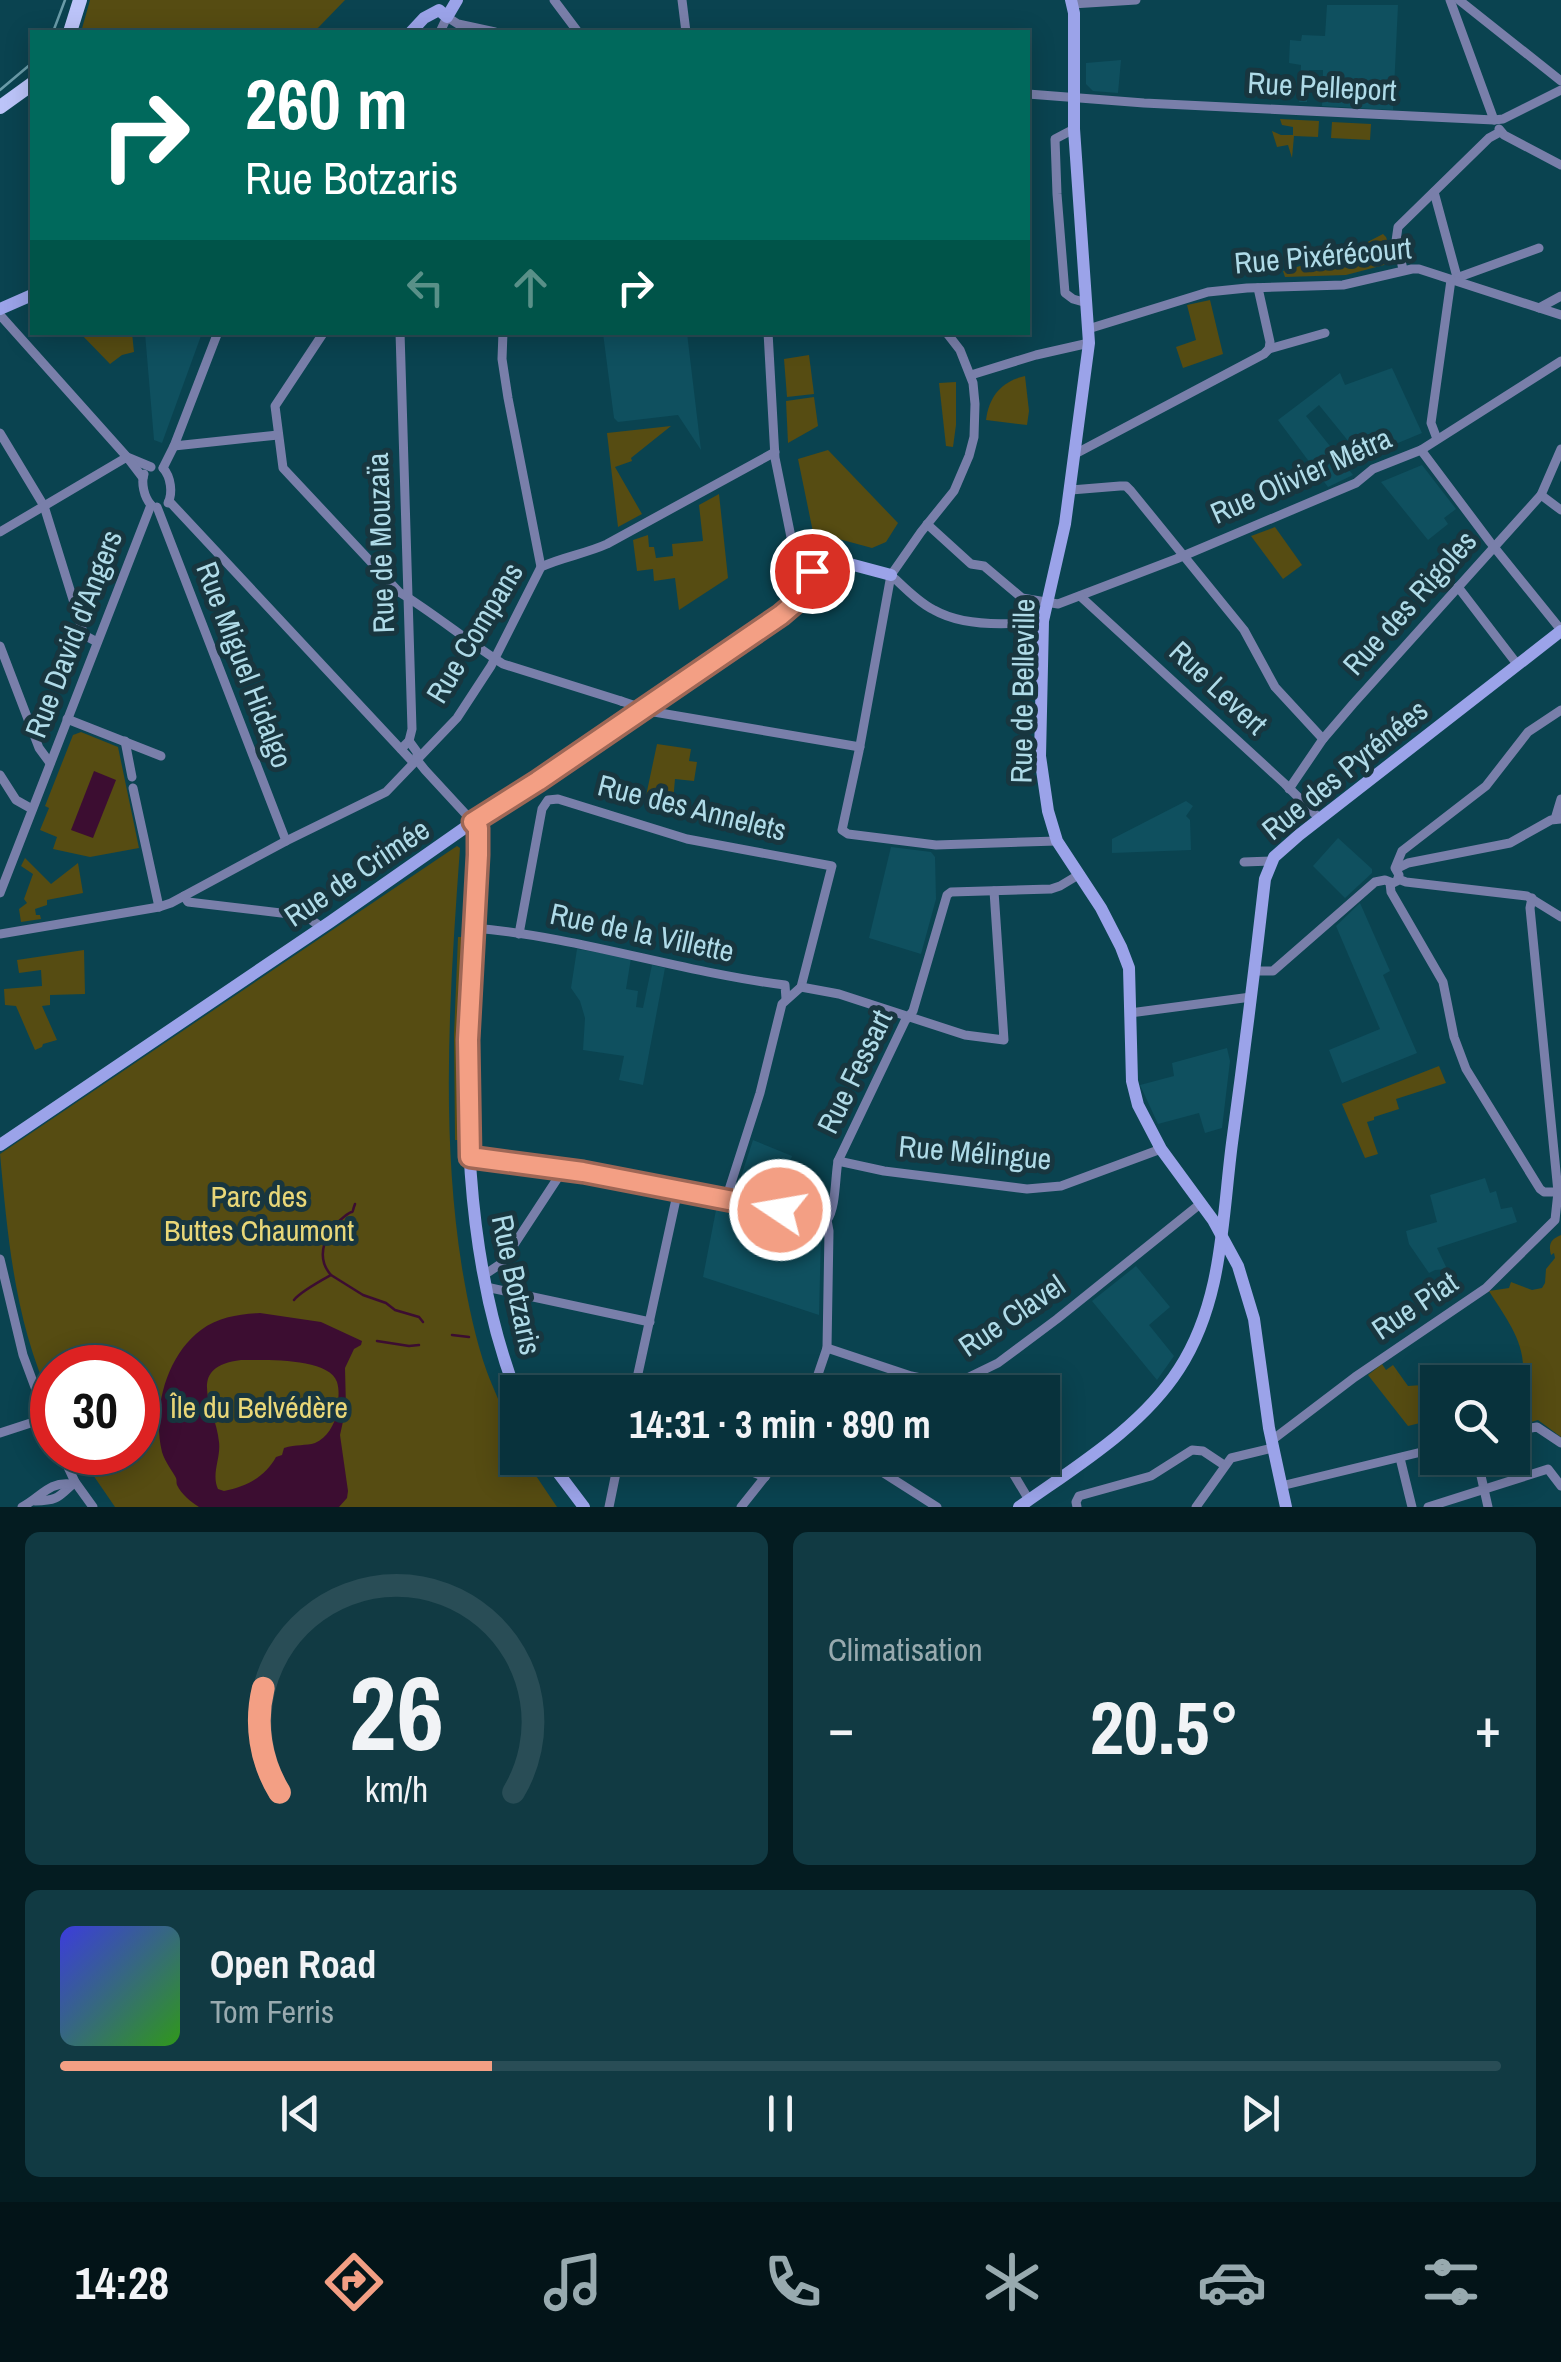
<!DOCTYPE html>
<html lang="fr">
<meta charset="utf-8">
<style>
:root{--surface:#08323c;--page:#113a43;--text:#f1f3f6;--muted:#98aaaf;--line:#294d56;--accent:#f39f84}
body{margin:0;font-family:"Archivo Narrow",sans-serif;background:var(--page);color:var(--text);height:100vh;display:flex;flex-direction:column;font-size:38px;white-space:nowrap}
*{box-sizing:border-box;margin:0}
p{font-size:32px;color:var(--muted)}
.icon{flex:none;width:55px;height:55px;fill:none;stroke:currentColor;stroke-width:2;stroke-linecap:round;stroke-linejoin:round}
.map{position:relative;height:1507px;overflow:hidden}
.side{display:flex;flex-direction:column;gap:25px;padding:25px;background:#041c21;flex:1}
.side>*{flex:none}
.top-card{position:absolute;left:30px;top:30px;width:1000px;height:305px;border-radius:0px;box-shadow:0 5px 25px #0003,0 0 0 2px var(--line);background:#00695c;color:#fff;overflow:hidden}
.controls{position:absolute;left:1420px;top:1365px;display:grid;gap:20px}
.controls a{display:grid;place-items:center;width:110px;height:110px;border-radius:0px;background:var(--surface);box-shadow:0 5px 25px #0003,0 0 0 2px var(--line);font-size:50px}
.speed{position:absolute;left:30px;top:1345px;display:flex;gap:20px;font-size:50px;font-weight:700;text-align:center}
.speed>*{display:grid;place-content:center;width:130px;height:130px;border-radius:50%;background:var(--surface);box-shadow:0 5px 25px #0003,0 0 0 2px var(--line);line-height:1}
.speed .limit{border:15px solid #d22;background:#fff;color:#111}
.pin{position:absolute;display:grid;place-items:center;width:85px;height:85px;color:#fff;margin:-42px;border:5px solid #fff;border-radius:50%;box-shadow:0 2px 10px #0007}
.me{position:absolute;width:110px;margin:-55px;rotate:282deg;stroke-linejoin:round;filter:drop-shadow(0 0 8px #0008)}
.turn{display:flex;align-items:center;gap:35px;height:210px;padding:0 50px;font-size:45px}
.turn .icon{width:130px;height:130px;stroke-width:2.5}
.turn b{display:block;font-size:70px;line-height:85px}
.lanes{display:flex;align-items:center;height:95px;padding:0 50px;background:#0003;justify-content:center;gap:50px;direction:ltr}
.lanes .off{opacity:.35}
.big{font-size:75px;font-weight:700;line-height:1.1}
.side .tile{flex:1;display:flex;flex-direction:column;justify-content:center;gap:15px;min-width:0;padding:0 35px;border-radius:15px;background:var(--page)}
.side .dial{align-items:center;gap:0}
.dial svg{height:260px;overflow:visible;fill:none;stroke:var(--line);stroke-width:7;stroke-linecap:round;text-anchor:middle}
.dial text{fill:var(--text);stroke:none}
.song{display:flex;align-items:center;gap:30px}
.cover{width:120px;height:120px;border-radius:15px;background:linear-gradient(135deg,hsl(240 70% 55%),hsl(110 70% 35%))}
.played{height:10px;border-radius:5px;background:linear-gradient(90deg,var(--accent) 30%,var(--line) 30%)}
.keys{display:flex;justify-content:space-around;direction:ltr}
.heat{display:flex;justify-content:space-between;align-items:center;font-size:55px;direction:ltr}
.side .tiles{flex:1;display:grid;gap:25px;grid-template-columns:1fr 1fr}
.tile:last-child{grid-column:span 2}
.trip{position:absolute;left:500px;top:1375px;width:560px;height:100px;border-radius:0px;background:var(--surface);box-shadow:0 5px 25px #0003,0 0 0 2px var(--line);font-weight:700;line-height:100px;text-align:center}
.tabs{display:flex;height:160px;justify-content:space-around;align-items:center;background:#031418;color:var(--muted)}
.tabs .icon{width:70px;height:70px}
.tabs .selected{color:var(--accent)}
.tabs b{font-size:45px;color:var(--text)}
.map>svg:first-child{display:block}
.built{fill:#0f505f}
.green{fill:#564c12}
.water{fill:#3c0d31;fill-rule:evenodd}
.lines{fill:none;stroke-linecap:round;stroke-linejoin:round}
.stream{stroke:#3c0d31;stroke-width:2.5}
.street{stroke:#797faa;stroke-width:9}
.secondary{stroke:#9ba3e9;stroke-width:12}
.primary{stroke:#bcc4f9;stroke-width:14}
.tram{stroke:#6a9ca9;stroke-width:2.5}
.street-bridge{stroke:#797faa;stroke-width:9}
.route-casing{stroke:#9e6756;stroke-width:25}
.route{stroke:#f39f84;stroke-width:18}
.labels{text-anchor:middle;stroke-width:10;stroke-linejoin:round;paint-order:stroke}
.street-label{font-size:30px;fill:#afdbe8;stroke:#18363f}
.park-label{font-size:30px;fill:#e9d778;stroke:#18363f}
</style>
<div class="map">
<svg width="1561" height="1507" viewBox="0 0 1561 1507">
<rect width="100%" height="100%" fill="#0a4350"/>
<!-- built -->
<g class="built">
<polygon points="1327,5 1398,5 1393,110 1322,106 1323,70 1309,70 1307,102 1299,102 1301,65 1289,63 1290,40 1301,41 1302,35 1325,36"/>
<polygon points="1121,60 1118,93 1093,91 1086,84 1086,63"/>
<polygon points="145,333 202,333 162,443 154,440"/>
<polygon points="603,333 687,333 701,450 678,415 618,422 614,418"/>
<polygon points="1392,368 1422,433 1362,458 1319,405 1306,416 1353,475 1328,487 1278,420 1340,373 1345,385"/>
<polygon points="1422,465 1456,509 1444,518 1448,524 1428,540 1381,482"/>
<polygon points="1186,801 1193,806 1186,816 1190,820 1191,850 1112,853 1112,839"/>
<polygon points="1338,838 1372,869 1372,873 1345,898 1313,866"/>
<polygon points="891,847 931,852 935,857 936,899 921,954 869,938"/>
<polygon points="1360,903 1390,971 1383,975 1417,1053 1342,1083 1329,1050 1380,1029 1336,926"/>
<polygon points="577,949 631,958 626,989 638,991 636,1007 643,1008 652,965 665,968 643,1085 619,1080 624,1056 583,1050 585,1018 580,1001 571,988"/>
<polygon points="1227,1048 1230,1061 1222,1128 1205,1133 1199,1113 1158,1124 1140,1085 1174,1076 1172,1063"/>
<polygon points="753,1140 792,1156 784,1179 780,1202 740,1195 737,1189"/>
<polygon points="1485,1178 1490,1193 1496,1191 1501,1209 1512,1207 1517,1222 1437,1248 1447,1269 1435,1270 1429,1273 1409,1244 1406,1231 1437,1222 1430,1195"/>
<polygon points="717,1205 748,1211 755,1216 795,1224 796,1232 800,1233 801,1226 816,1230 821,1234 819,1315 703,1277"/>
<polygon points="1136,1266 1170,1307 1149,1325 1174,1356 1157,1380 1092,1301"/>
</g>
<!-- green -->
<g class="green">
<polygon points="90,0 345,0 314,32 81,32"/>
<polygon points="1280,119 1319,121 1318,137 1294,136 1292,158 1288,145 1277,147 1272,131 1281,135 1293,135 1293,127 1282,125"/>
<polygon points="1332,122 1371,124 1370,140 1331,138"/>
<polygon points="1383,234 1386,237 1392,254 1384,265 1346,275 1285,277 1283,271 1348,252"/>
<polygon points="1210,300 1223,354 1183,368 1176,347 1196,340 1187,305"/>
<polygon points="80,333 132,333 134,352 122,355 110,364"/>
<polygon points="809,355 814,394 787,397 784,359"/>
<path d="M1025 376 1029 411 1027 425 986 420C989 396 1002 381 1025 376Z"/>
<polygon points="956,382 956,425 953,447 946,446 939,383"/>
<polygon points="814,397 818,426 788,443 786,401"/>
<polygon points="671,426 631,458 632,461 615,467 642,514 618,527 607,433"/>
<polygon points="828,450 898,523 886,542 872,548 813,532 798,459"/>
<polygon points="719,494 728,578 679,610 675,578 654,581 653,569 637,571 633,540 648,535 649,547 654,547 656,558 673,556 672,544 703,541 699,505"/>
<polygon points="1275,527 1302,565 1283,579 1251,536"/>
<polygon points="81,732 118,747 139,848 90,857 53,849 57,837 40,830 49,808 45,806 73,735"/>
<polygon points="657,744 691,749 689,761 697,762 694,781 675,779 673,802 646,796"/>
<path d="M457 846 460 848C450 987 440 1129 462 1268 468 1303 475 1338 487 1372 495 1394 517 1437 518 1458H524L557 1507H115L78 1453 138 1452V1368H52V1402C15 1323 8 1240 0 1154Z"/>
<polygon points="25,858 51,884 78,863 83,893 47,900 47,905 35,909 36,915 40,915 41,919 21,922 19,909 27,903 24,899 33,874 21,866"/>
<polygon points="458,937 465,937 460,1061 461,1140 455,1140 454,1035"/>
<polygon points="84,950 85,994 50,995 50,1005 42,1006 57,1040 43,1044 42,1047 35,1050 16,1006 5,1005 4,989 42,986 41,970 19,973 17,960"/>
<polygon points="1439,1066 1446,1083 1396,1099 1399,1109 1374,1117 1374,1120 1367,1122 1378,1154 1365,1158 1342,1104"/>
<path d="M1561 1235V1437L1538 1420 1513 1427 1512 1382H1451L1514 1377 1523 1372C1525 1341 1505 1317 1489 1291L1509 1288 1511 1282 1532 1290 1542 1288 1545 1283 1546 1269 1555 1258 1554 1253 1551 1255C1548 1244 1551 1239 1561 1235Z"/>
<polygon points="1382,1364 1386,1370 1393,1365 1408,1386 1437,1384 1437,1444 1434,1445 1428,1421 1408,1426 1368,1375"/>
</g>
<!-- water -->
<g class="water">
<polygon points="94,771 116,780 93,838 71,830"/>
<path d="M260 1313 321 1322 362 1341 361 1345 354 1349 345 1368 346 1408 340 1435 348 1491 347 1498 339 1507H199C191 1502 181 1494 177 1485 176 1483 177 1480 176 1478 173 1472 165 1462 162 1452 152 1410 166 1356 201 1330 218 1317 239 1314 260 1313ZM241 1360C263 1360 329 1357 337 1382 340 1392 338 1401 337 1412 335 1424 327 1438 315 1443 306 1446 296 1444 284 1448L282 1455 276 1457C265 1477 246 1487 224 1491L218 1489C211 1474 221 1458 219 1442 216 1408 183 1367 241 1360Z"/>
</g>
<g class="lines">
<!-- stream -->
<g class="stream">
<polyline points="331,1275 363,1295 386,1303 395,1310 419,1317 423,1322"/>
<path d="M294 1300C300 1292 322 1280 331 1275 314 1256 326 1230 345 1216 356 1207 350 1218 355 1204"/>
<polyline points="452,1335 469,1337"/>
<polyline points="377,1341 409,1346 419,1345"/>
</g>
<!-- street -->
<g class="street">
<polyline points="554,0 578,32"/>
<polyline points="682,0 686,32"/>
<polyline points="1450,0 1494,120"/>
<polyline points="1459,0 1561,81"/>
<polyline points="1072,4 1136,0"/>
<polyline points="440,32 447,17 458,24 495,32"/>
<polyline points="1028,94 1144,103 1494,120 1503,119 1561,90"/>
<polyline points="1074,129 1055,139 1057,194 1065,293 1073,299 1087,303"/>
<polyline points="1499,129 1504,135 1561,165"/>
<polyline points="1434,192 1457,277"/>
<polyline points="1403,269 1396,241 1398,227 1489,138 1500,132"/>
<polyline points="1451,280 1539,248"/>
<polyline points="1258,288 1270,342 1269,349"/>
<polyline points="1539,308 1561,296"/>
<polyline points="0,315 127,457 151,467"/>
<polyline points="1088,329 1208,292 1247,288 1343,285 1412,269 1419,269 1561,315"/>
<path d="M324 332 275 406 283 468 399 592C435 614 467 641 503 664L621 701"/>
<polyline points="400,332 412,729 409,741 401,749"/>
<polyline points="503,332 502,359 508,398 541,567"/>
<polyline points="768,332 775,458 791,537 796,548 816,555"/>
<polyline points="946,332 960,350 973,383 975,404 974,437 969,456 954,491 921,532 891,575 859,751 842,830 848,834 936,845 1057,841"/>
<polyline points="971,375 1036,355 1089,343"/>
<polyline points="0,433 44,506 84,635 97,642"/>
<polyline points="1437,439 1431,423 1451,280"/>
<polyline points="174,446 278,435"/>
<polyline points="1421,450 1490,542 1561,630"/>
<polyline points="1075,454 1264,354 1269,349 1325,333"/>
<polyline points="163,468 174,446 218,332"/>
<path d="M163 468C171 477 173 493 168 503"/>
<path d="M144 474C141 483 144 497 151 505"/>
<polyline points="1071,490 1120,486 1126,486 1131,491 1244,630 1275,687 1323,739"/>
<polyline points="1541,495 1561,510"/>
<polyline points="169,501 411,760 417,760"/>
<polyline points="157,507 286,841"/>
<polyline points="927,524 971,564 984,566 1022,598 1058,604 1176,559 1356,483 1373,469 1421,450 1561,361"/>
<polyline points="0,532 127,457 143,478"/>
<path d="M891 575C904 587 918 602 934 610 964 627 1010 625 1043 621"/>
<polyline points="1458,587 1517,664"/>
<polyline points="1080,596 1285,784 1320,819"/>
<polyline points="0,646 39,748 50,763"/>
<polyline points="654,712 860,747"/>
<polyline points="67,719 161,756"/>
<polyline points="125,741 132,777"/>
<polyline points="409,741 417,752 417,760 425,770 473,822"/>
<polyline points="0,775 16,800 32,809"/>
<polyline points="133,788 159,907"/>
<polyline points="1289,789 1323,739 1353,704 1541,495 1561,449"/>
<polyline points="1555,819 1561,799"/>
<polyline points="1244,862 1271,861"/>
<polyline points="1396,869 1408,863 1510,843 1551,820 1561,819"/>
<polyline points="1398,879 1406,882 1527,896 1561,917"/>
<polyline points="1390,883 1391,892 1443,982 1454,1037 1466,1069 1540,1189 1544,1192 1558,1192"/>
<polyline points="0,893 151,505"/>
<polyline points="184,896 188,902 306,916 321,927"/>
<path d="M474 928C580 937 680 972 785 985L786 999"/>
<path d="M0 934 159 907 171 903 286 841 386 792 457 718 491 666 541 567C562 557 585 554 607 544L775 452"/>
<polyline points="519,934 542,809 548,800 558,799 687,839 832,866 801,987"/>
<polyline points="1254,971 1273,971 1375,882 1385,880 1393,883 1397,881 1399,875 1395,868 1402,851 1486,786 1528,732 1561,710"/>
<polyline points="801,987 839,994 965,1035 1004,1040 994,891"/>
<polyline points="1130,1013 1251,997"/>
<polyline points="470,1157 583,1172 827,1220"/>
<polyline points="838,1161 884,1171 1027,1189 1061,1186 1161,1149"/>
<polyline points="726,1199 760,1093 782,1004 801,987"/>
<polyline points="0,1259 23,1355 52,1433"/>
<polyline points="484,1275 502,1263 563,1170"/>
<polyline points="486,1287 650,1322"/>
<polyline points="827,1348 911,1376 950,1384 961,1381 998,1363 1057,1319 1200,1204"/>
<polyline points="634,1392 678,1190"/>
<path d="M812 1392 827 1348 829 1231 827 1220C836 1208 835 1178 838 1161L905 1021 913 1011 947 895 951 892 1051 889 1060 886 1080 874"/>
<polyline points="1512,1431 1537,1427 1561,1443"/>
<polyline points="0,1433 46,1418"/>
<polyline points="1271,1441 1355,1377 1486,1288 1555,1220 1558,1192 1530,908 1532,898"/>
<polyline points="61,1452 75,1482 93,1507"/>
<polyline points="717,1458 765,1477"/>
<polyline points="860,1458 937,1507"/>
<polyline points="997,1458 1011,1470 1029,1500"/>
<polyline points="1400,1458 1412,1507"/>
<polyline points="1477,1458 1488,1507"/>
<polyline points="1281,1486 1438,1448"/>
<path d="M35 1501C59 1501 59 1496 75 1482"/>
<path d="M22 1507C40 1498 49 1481 71 1484"/>
<polyline points="609,1507 619,1458"/>
<polyline points="741,1507 780,1458"/>
<polyline points="1077,1507 1076,1502 1079,1496 1151,1476 1192,1450 1203,1451 1224,1465"/>
<polyline points="1196,1507 1231,1458 1273,1448"/>
<polyline points="1428,1507 1548,1469 1561,1486"/>
</g>
<!-- secondary -->
<g class="secondary">
<polyline points="1071,0 1074,13 1074,129 1089,343 1065,524 1043,621 1040,756 1048,811 1057,841 1101,908 1121,947 1129,968 1132,1081 1138,1105 1161,1149 1213,1220 1238,1266 1254,1319 1269,1428 1286,1507"/>
<polyline points="411,32 424,18 439,10 447,17 457,0"/>
<polyline points="0,309 32,295"/>
<path d="M473 822C486 840 475 918 473 943 463 1094 462 1255 518 1398"/>
<polyline points="0,1145 330,922 473,822 538,781 714,663 781,615 806,592 816,555 891,575"/>
<polyline points="547,1458 584,1507"/>
<path d="M1019 1507C1075 1467 1141 1428 1179 1369 1223 1301 1222 1220 1232 1143 1244 1055 1255 967 1265 879L1274 857 1299 835 1561 631"/>
</g>
<!-- primary -->
<g class="primary">
<polyline points="70,32 80,0"/>
<polyline points="0,107 32,84"/>
</g>
<!-- tram -->
<g class="tram">
<polyline points="53,32 65,0"/>
<polyline points="0,90 32,63"/>
</g>
<!-- street-bridge -->
<polyline class="street-bridge" points="621,701 654,712"/>
</g>
<g class="lines">
<defs>
<polyline id="route" points="780,1210 583,1172 470,1157 468,1040 478,855 478,828 473,822 538,781 781,615 802,597 812,571"/>
</defs>
<!-- route casing -->
<use href="#route" class="route-casing"/>
<!-- route -->
<use href="#route" class="route"/>
</g>
<g class="labels">
<!-- street labels -->
<g class="street-label">
<text transform="translate(1322 87) rotate(3)" y="10">Rue Pelleport</text>
<text transform="translate(1323 256) rotate(-5)" y="10">Rue Pixérécourt</text>
<text transform="translate(1301 476) rotate(-24)" y="10">Rue Olivier Métra</text>
<text transform="translate(381 543) rotate(-92)" y="10">Rue de Mouzaïa</text>
<text transform="translate(1410 603) rotate(-48)" y="10">Rue des Rigoles</text>
<text transform="translate(475 633) rotate(-59)" y="10">Rue Compans</text>
<text transform="translate(74 634) rotate(-69)" y="10">Rue David d'Angers</text>
<text transform="translate(244 665) rotate(69)" y="10">Rue Miguel Hidalgo</text>
<text transform="translate(1218 688) rotate(43)" y="10">Rue Levert</text>
<text transform="translate(1023 691) rotate(-89)" y="10">Rue de Belleville</text>
<text transform="translate(1345 770) rotate(-39)" y="10">Rue des Pyrénées</text>
<text transform="translate(692 808) rotate(14)" y="10">Rue des Annelets</text>
<text transform="translate(357 873) rotate(-34)" y="10">Rue de Crimée</text>
<text transform="translate(642 933) rotate(12)" y="10">Rue de la Villette</text>
<text transform="translate(855 1072) rotate(-64)" y="10">Rue Fessart</text>
<text transform="translate(975 1153) rotate(5)" y="10">Rue Mélingue</text>
<text transform="translate(516 1285) rotate(78)" y="10">Rue Botzaris</text>
<text transform="translate(1415 1306) rotate(-34)" y="10">Rue Piat</text>
<text transform="translate(1012 1316) rotate(-34)" y="10">Rue Clavel</text>
</g>
<!-- park labels -->
<g class="park-label">
<text x="259" y="1207">Parc des<tspan x="259" dy="34">Buttes Chaumont</tspan></text>
<text x="259" y="1418">Île du Belvédère</text>
</g>
</g>
</svg>
<div class="controls">
<a><svg class="icon" aria-label="search" viewBox="0 0 24 24"><circle cx="10" cy="10" r="6"/><path d="M15 15l6 6"/></svg></a>
</div>
<div class="speed"><div class="limit">30</div></div>
<div class="pin" style="left:812px;top:571px;background:#d93025"><svg class="icon" aria-label="arrive" viewBox="0 0 24 24"><path d="M6 21V4h12l-3 4 3 4H6"/></svg></div>
<svg class="me" style="left:780px;top:1210px" viewBox="-20 -20 40 40"><circle r="17" fill="#f39f84" stroke="#fff" stroke-width="3"/><path d="M0-11L8 9 0 5-8 9z" fill="#fff"/></svg>
<div class="trip">14:31 · 3 min · 890 m</div>
<div class="top-card">
<div class="turn"><svg class="icon" aria-label="right" viewBox="0 0 24 24"><path d="M7 20v-9h11M14 6l5 5-5 5"/></svg><div><b>260 m</b>Rue Botzaris</div></div>
<div class="lanes"><svg class="icon off" aria-label="left" viewBox="0 0 24 24"><path d="M17 20v-9H6M10 6l-5 5 5 5"/></svg><svg class="icon off" aria-label="ahead" viewBox="0 0 24 24"><path d="M12 20V5M6 11l6-6 6 6"/></svg><svg class="icon" aria-label="right" viewBox="0 0 24 24"><path d="M7 20v-9h11M14 6l5 5-5 5"/></svg></div>
</div>
</div>
<section class="side">
<div class="tiles">
<div class="tile dial"><svg viewBox="0 0 100 80">
<path d="M14 69A42 42 0 1 1 86 69"/>
<path d="M14 69A42 42 0 0 1 9 37" stroke="#f39f84"/>
<text x="50" y="56" font-size="32" font-weight="700">26</text>
<text x="50" y="72" font-size="11">km/h</text>
</svg></div>
<div class="tile"><p>Climatisation</p>
<div class="heat"><a>−</a><b class="big">20.5°</b><a>+</a></div>
</div>
<div class="tile">
<div class="song"><i class="cover"></i><div><b>Open Road</b><p>Tom Ferris</p></div></div>
<div class="played"></div>
<div class="keys"><svg class="icon" aria-label="previous" viewBox="0 0 24 24"><path d="M18 5L8 12l10 7zM5 5v14"/></svg><svg class="icon" aria-label="pause" viewBox="0 0 24 24"><path d="M8 5v14M16 5v14"/></svg><svg class="icon" aria-label="next" viewBox="0 0 24 24"><path d="M6 5l10 7-10 7zM19 5v14"/></svg></div>
</div>
</div>
</section>
<nav class="tabs">
<b>14:28</b>
<svg class="icon selected" aria-label="directions" viewBox="0 0 24 24"><path d="M12 3l9 9-9 9-9-9zM9 14v-3h6M13 9l2 2-2 2"/></svg>
<svg class="icon" aria-label="music" viewBox="0 0 24 24"><path d="M9 18V5l10-2v13"/><circle cx="6" cy="18" r="3"/><circle cx="16" cy="16" r="3"/></svg>
<svg class="icon" aria-label="phone" viewBox="0 0 24 24"><path d="M5 4h4l2 5-3 2q2 4 5 5l2-3 5 2v4C11 20 4 13 5 4z"/></svg>
<svg class="icon" aria-label="climate" viewBox="0 0 24 24"><path d="M12 3v18M4 7l16 10M4 17L20 7"/></svg>
<svg class="icon" aria-label="car" viewBox="0 0 24 24"><path d="M5 17H2v-5l4-1 3-4h7l3 4 3 1v5h-3M9 17h6M6 11h13"/><circle cx="7" cy="17" r="2"/><circle cx="17" cy="17" r="2"/></svg>
<svg class="icon" aria-label="filters" viewBox="0 0 24 24"><path d="M4 7h16M4 17h16"/><circle cx="9" cy="7" r="2"/><circle cx="15" cy="17" r="2"/></svg>
</nav>
